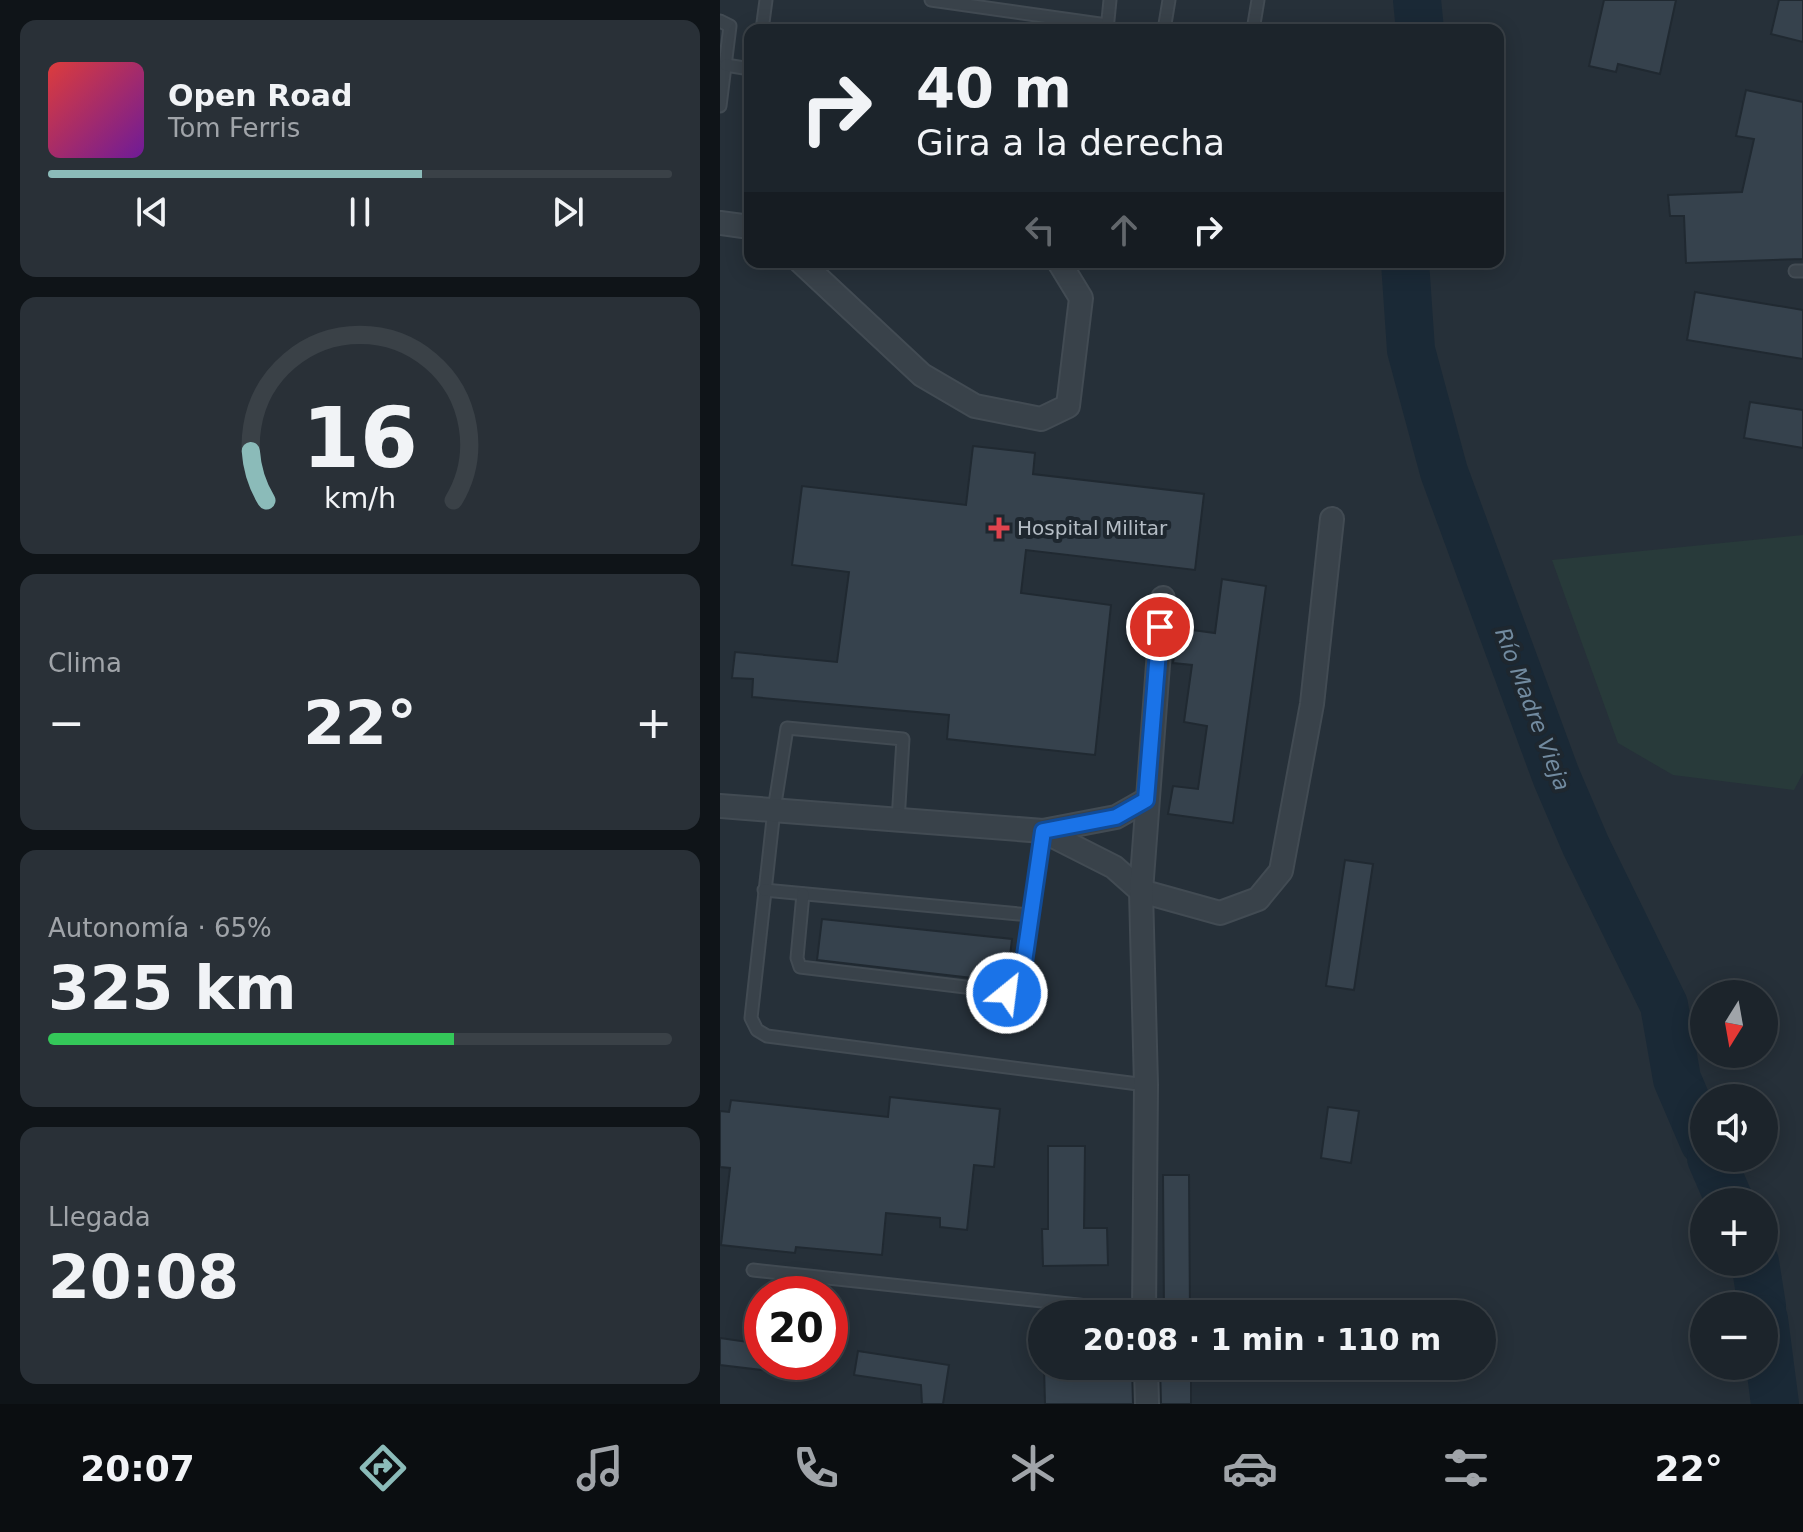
<!DOCTYPE html>
<html lang="es">
<meta charset="utf-8">
<style>
:root{--surface:#1c242b;--page:#293037;--text:#f1f3f6;--muted:#a0a4a9;--line:#3a4147;--accent:#8bbbb9}
body{margin:0;font-family:"DejaVu Sans",sans-serif;background:var(--page);color:var(--text);height:100vh;display:flex;flex-direction:column;font-size:30px;white-space:nowrap}
*{box-sizing:border-box;margin:0}
p{font-size:26px;color:var(--muted)}
.icon{flex:none;width:44px;height:44px;fill:none;stroke:currentColor;stroke-width:2;stroke-linecap:round;stroke-linejoin:round}
.map{position:relative;flex:1;overflow:hidden}
.sheet{display:flex;flex-direction:column;gap:20px;padding:20px;background:#0f1418;width:720px}
.sheet>*{flex:none}
.guide{position:absolute;left:24px;top:24px;width:760px;height:244px;border-radius:16px;box-shadow:0 4px 20px #0003,0 0 0 2px var(--line);background:#1c242b;color:var(--text);overflow:hidden}
.needle{width:52px;rotate:191deg}
.fabs{position:absolute;left:970px;top:980px;display:grid;gap:16px}
.fabs a{display:grid;place-items:center;width:88px;height:88px;border-radius:50%;background:var(--surface);box-shadow:0 4px 20px #0003,0 0 0 2px var(--line);font-size:40px}
.speed{position:absolute;left:24px;top:1276px;display:flex;gap:16px;font-size:40px;font-weight:700;text-align:center}
.speed>*{display:grid;place-content:center;width:104px;height:104px;border-radius:50%;background:var(--surface);box-shadow:0 4px 20px #0003,0 0 0 2px var(--line);line-height:1}
.speed .limit{border:12px solid #d22;background:#fff;color:#111}
.pin{position:absolute;display:grid;place-items:center;width:68px;height:68px;color:#fff;margin:-34px;border:4px solid #fff;border-radius:50%;box-shadow:0 2px 8px #0007}
.me{position:absolute;width:88px;margin:-44px;rotate:29deg;stroke-linejoin:round;filter:drop-shadow(0 0 6px #0008)}
.turn{display:flex;align-items:center;gap:28px;height:168px;padding:0 40px;font-size:36px}
.turn .icon{width:104px;height:104px;stroke-width:2.5}
.turn b{display:block;font-size:56px;line-height:68px}
.lanes{display:flex;align-items:center;height:76px;padding:0 40px;background:#0003;justify-content:center;gap:40px;direction:ltr}
.lanes .off{opacity:.35}
.big{font-size:60px;font-weight:700;line-height:1.1}
.sheet .widget{flex:1;display:flex;flex-direction:column;justify-content:center;gap:12px;min-width:0;padding:0 28px;border-radius:16px;background:var(--page)}
.sheet .dial{align-items:center;gap:0}
.dial svg{height:208px;overflow:visible;fill:none;stroke:var(--line);stroke-width:7;stroke-linecap:round;text-anchor:middle}
.dial text{fill:var(--text);stroke:none}
.song{display:flex;align-items:center;gap:24px}
.cover{width:96px;height:96px;border-radius:12px;background:linear-gradient(135deg,hsl(0 70% 55%),hsl(280 70% 35%))}
.played{height:8px;border-radius:4px;background:linear-gradient(90deg,var(--accent) 60%,var(--line) 60%)}
.keys{display:flex;justify-content:space-around;direction:ltr}
.heat{display:flex;justify-content:space-between;align-items:center;font-size:44px;direction:ltr}
.charge{height:12px;border-radius:6px;background:linear-gradient(90deg,#34c759 65%,var(--line) 0)}
.trip{position:absolute;left:308px;top:1300px;width:468px;height:80px;border-radius:40px;background:var(--surface);box-shadow:0 4px 20px #0003,0 0 0 2px var(--line);font-weight:700;line-height:80px;text-align:center}
.dock{display:flex;height:128px;justify-content:space-around;align-items:center;background:#0b0e11;color:var(--muted)}
.dock .icon{width:56px;height:56px}
.dock .selected{color:var(--accent)}
.dock b{font-size:36px;color:var(--text)}
main{display:flex;flex:1;min-height:0}
.map>svg:first-child{display:block}
.green{fill:#283a3a}
.lines{fill:none;stroke-linecap:round;stroke-linejoin:round}
.river{stroke:#1a2936;stroke-width:48}
.building{fill:#36424d;stroke:#202931;stroke-width:2}
.lane-casing{stroke:#424b53;stroke-width:15}
.street-casing{stroke:#424b53;stroke-width:26}
.lane{stroke:#39424a;stroke-width:11}
.street{stroke:#39424a;stroke-width:22}
.route-casing{stroke:#114b97;stroke-width:20}
.route{stroke:#1a73e8;stroke-width:14}
.health-dot{fill:#e0444e;stroke:#1e272f;stroke-width:3}
.labels{text-anchor:middle;stroke-width:8;stroke-linejoin:round;paint-order:stroke}
.poi-label{font-size:20px;fill:#b5bdc5;stroke:#1e272f;text-anchor:start}
.water-label{font-size:22px;font-style:italic;fill:#728ba0;stroke:#1e272f}
</style>
<main>
<section class="sheet">
<div class="widget">
<div class="song"><i class="cover"></i><div><b>Open Road</b><p>Tom Ferris</p></div></div>
<div class="played"></div>
<div class="keys"><svg class="icon" aria-label="previous" viewBox="0 0 24 24"><path d="M18 5L8 12l10 7zM5 5v14"/></svg><svg class="icon" aria-label="pause" viewBox="0 0 24 24"><path d="M8 5v14M16 5v14"/></svg><svg class="icon" aria-label="next" viewBox="0 0 24 24"><path d="M6 5l10 7-10 7zM19 5v14"/></svg></div>
</div>
<div class="widget dial"><svg viewBox="0 0 100 80">
<path d="M14 69A42 42 0 1 1 86 69"/>
<path d="M14 69A42 42 0 0 1 8 50" stroke="#8bbbb9"/>
<text x="50" y="56" font-size="32" font-weight="700">16</text>
<text x="50" y="72" font-size="11">km/h</text>
</svg></div>
<div class="widget"><p>Clima</p>
<div class="heat"><a>−</a><b class="big">22°</b><a>+</a></div>
</div>
<div class="widget"><p>Autonomía · 65%</p><b class="big">325 km</b><div class="charge"></div></div>
<div class="widget"><p>Llegada</p><b class="big">20:08</b></div>
</section>
<div class="map">
<svg width="1083" height="1404" viewBox="0 0 1083 1404">
<rect width="100%" height="100%" fill="#263039"/>
<!-- green -->
<polygon class="green" points="1083,535 1083,773 1074,790 953,775 898,743 832,560"/>
<g class="lines">
<!-- river -->
<g class="river">
<polyline points="697,0 700,30"/>
<polyline points="685,262 691,350 724,472 836,776 866,846 944,1005 957,1079 984,1142"/>
<polyline points="991,1158 1010,1202"/>
<polyline points="1035,1262 1042,1306"/>
<polyline points="1044,1319 1055,1404"/>
</g>
</g>
<!-- building -->
<g class="building">
<polygon points="884,0 956,0 940,74 898,64 896,72 869,66"/>
<polygon points="1059,0 1083,0 1083,42 1051,34"/>
<polygon points="1026,90 1083,102 1083,259 966,263 964,216 950,216 948,195 1022,192 1034,139 1016,136"/>
<polygon points="975,292 1083,310 1083,359 967,340"/>
<polygon points="1030,402 1083,410 1083,448 1024,438"/>
<polygon points="253,446 315,453 313,474 484,494 475,570 306,550 301,593 391,605 375,755 227,739 229,715 32,697 33,679 12,678 15,652 117,662 129,572 72,565 82,486 246,505"/>
<polygon points="502,579 546,586 513,823 448,814 453,786 478,789 487,726 464,722 472,665 453,663 458,628 495,633"/>
<polygon points="625,860 653,864 634,990 606,986"/>
<polygon points="102,919 292,939 287,982 97,960"/>
<polygon points="170,1097 280,1109 274,1167 254,1165 247,1230 220,1227 220,1218 166,1213 162,1255 76,1247 75,1253 1,1245 10,1168 0,1167 0,1111 9,1112 11,1100 168,1117"/>
<polygon points="608,1107 639,1111 631,1163 601,1158"/>
<polygon points="328,1146 365,1146 364,1228 387,1228 388,1265 323,1266 322,1229 328,1229"/>
<polygon points="443,1175 469,1175 470,1314 444,1314"/>
<polygon points="0,1338 42,1344 42,1370 0,1365"/>
<polygon points="138,1351 229,1365 223,1404 202,1404 201,1385 134,1375"/>
<polygon points="324,1366 412,1366 413,1404 325,1404"/>
<polygon points="440,1366 471,1366 471,1404 441,1404"/>
</g>
<g class="lines">
<defs>
<g id="lane">
<polyline points="211,0 387,25"/>
<polyline points="0,21 10,26 0,106"/>
<polyline points="42,30 46,0"/>
<polyline points="387,30 390,0"/>
<polyline points="444,30 449,0"/>
<polyline points="533,30 538,0"/>
<polyline points="6,65 30,69"/>
<polyline points="1075,271 1083,271"/>
<polyline points="178,821 183,739 67,728 54,810 31,1018 37,1030 47,1036 426,1085"/>
<polyline points="44,890 310,915"/>
<polyline points="83,894 77,958 80,967 295,993 300,990 323,831"/>
<polyline points="33,1270 424,1312"/>
</g>
<g id="street">
<polyline points="0,223 30,227"/>
<polyline points="81,262 202,375 255,406 321,419 348,406 361,298 339,262"/>
<polyline points="0,806 323,831 396,817 426,800"/>
<polyline points="323,831 394,867 421,891 500,913 538,899 561,871 592,704 612,519"/>
<polyline points="424,1314 426,1085 421,891 443,598"/>
<polyline points="426,1366 427,1404"/>
</g>
</defs>
<!-- lane casing -->
<use href="#lane" class="lane-casing"/>
<!-- street casing -->
<use href="#street" class="street-casing"/>
<!-- lane -->
<use href="#lane" class="lane"/>
<!-- street -->
<use href="#street" class="street"/>
</g>
<g class="lines">
<defs>
<polyline id="route" points="287,993 300,990 323,831 396,817 426,800 440,627"/>
</defs>
<!-- route casing -->
<use href="#route" class="route-casing"/>
<!-- route -->
<use href="#route" class="route"/>
</g>
<!-- markers -->
<path class="health-dot" d="M275 516h8v8h8v8h-8v8h-8v-8h-8v-8h8z"/>
<g class="labels">
<!-- poi labels -->
<g class="poi-label">
<text x="297" y="535">Hospital Militar</text>
</g>
<!-- water labels -->
<g class="water-label">
<text transform="translate(813 709) rotate(69)" y="8">Río Madre Vieja</text>
</g>
</g>
</svg>
<div class="fabs">
<a><svg class="needle" viewBox="-14 -14 28 28"><path d="M0-13l5 13h-10z" fill="#e53935"/><path d="M0 13l5-13h-10z" fill="#a0a4a9"/></svg></a>
<a><svg class="icon" aria-label="sound" viewBox="0 0 24 24"><path d="M4 9h4l5-4v14l-5-4H4zM17 9q2 3 0 6"/></svg></a>
<a>+</a>
<a>−</a>
</div>
<div class="speed"><div class="limit">20</div></div>
<div class="pin" style="left:440px;top:627px;background:#d93025"><svg class="icon" aria-label="arrive" viewBox="0 0 24 24"><path d="M6 21V4h12l-3 4 3 4H6"/></svg></div>
<svg class="me" style="left:287px;top:993px" viewBox="-20 -20 40 40"><circle r="17" fill="#1a73e8" stroke="#fff" stroke-width="3"/><path d="M0-11L8 9 0 5-8 9z" fill="#fff"/></svg>
<div class="trip">20:08 · 1 min · 110 m</div>
<div class="guide">
<div class="turn"><svg class="icon" aria-label="right" viewBox="0 0 24 24"><path d="M7 20v-9h11M14 6l5 5-5 5"/></svg><div><b>40 m</b>Gira a la derecha</div></div>
<div class="lanes"><svg class="icon off" aria-label="left" viewBox="0 0 24 24"><path d="M17 20v-9H6M10 6l-5 5 5 5"/></svg><svg class="icon off" aria-label="ahead" viewBox="0 0 24 24"><path d="M12 20V5M6 11l6-6 6 6"/></svg><svg class="icon" aria-label="right" viewBox="0 0 24 24"><path d="M7 20v-9h11M14 6l5 5-5 5"/></svg></div>
</div>
</div>
</main>
<nav class="dock">
<b>20:07</b>
<svg class="icon selected" aria-label="directions" viewBox="0 0 24 24"><path d="M12 3l9 9-9 9-9-9zM9 14v-3h6M13 9l2 2-2 2"/></svg>
<svg class="icon" aria-label="music" viewBox="0 0 24 24"><path d="M9 18V5l10-2v13"/><circle cx="6" cy="18" r="3"/><circle cx="16" cy="16" r="3"/></svg>
<svg class="icon" aria-label="phone" viewBox="0 0 24 24"><path d="M5 4h4l2 5-3 2q2 4 5 5l2-3 5 2v4C11 20 4 13 5 4z"/></svg>
<svg class="icon" aria-label="climate" viewBox="0 0 24 24"><path d="M12 3v18M4 7l16 10M4 17L20 7"/></svg>
<svg class="icon" aria-label="car" viewBox="0 0 24 24"><path d="M5 17H2v-5l4-1 3-4h7l3 4 3 1v5h-3M9 17h6M6 11h13"/><circle cx="7" cy="17" r="2"/><circle cx="17" cy="17" r="2"/></svg>
<svg class="icon" aria-label="filters" viewBox="0 0 24 24"><path d="M4 7h16M4 17h16"/><circle cx="9" cy="7" r="2"/><circle cx="15" cy="17" r="2"/></svg>
<b>22°</b>
</nav>
